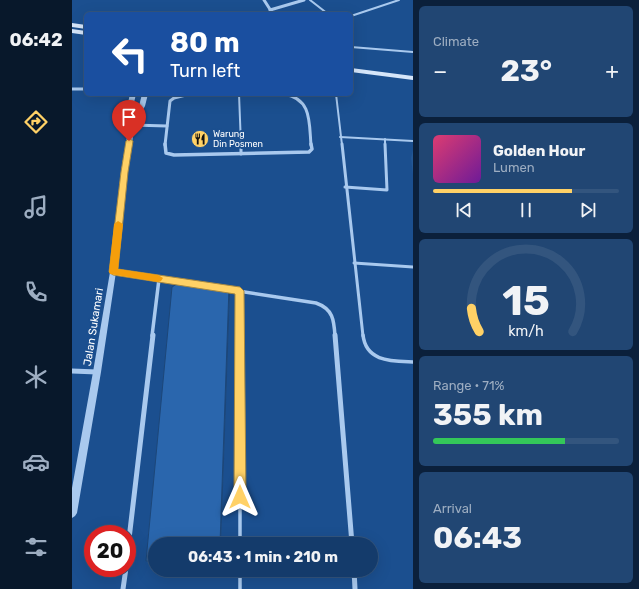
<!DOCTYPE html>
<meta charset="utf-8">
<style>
:root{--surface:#143b6b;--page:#214673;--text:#f1f3f6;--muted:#9dadc1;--line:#33557e;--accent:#ffd166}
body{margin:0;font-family:Rubik,sans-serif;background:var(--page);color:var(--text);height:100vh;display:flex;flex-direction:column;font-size:15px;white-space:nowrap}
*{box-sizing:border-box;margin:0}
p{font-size:13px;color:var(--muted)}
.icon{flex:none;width:22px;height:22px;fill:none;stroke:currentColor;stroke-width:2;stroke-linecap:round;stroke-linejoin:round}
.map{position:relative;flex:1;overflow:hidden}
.details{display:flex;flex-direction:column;gap:6px;padding:6px;background:#0b203b;width:226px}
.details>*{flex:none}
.top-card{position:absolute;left:12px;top:12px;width:269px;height:84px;border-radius:6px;box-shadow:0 4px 16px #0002,0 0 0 1px var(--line);background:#1a4fa0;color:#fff;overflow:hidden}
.speed{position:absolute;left:12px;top:525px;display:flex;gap:8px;font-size:20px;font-weight:700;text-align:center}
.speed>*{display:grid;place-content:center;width:52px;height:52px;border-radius:50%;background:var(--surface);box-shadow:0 4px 16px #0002,0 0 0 1px var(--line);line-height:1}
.speed .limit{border:6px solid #d22;background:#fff;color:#111}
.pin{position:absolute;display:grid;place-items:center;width:34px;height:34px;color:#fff;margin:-41px -17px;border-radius:50% 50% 50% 0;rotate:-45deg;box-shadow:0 0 4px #0007}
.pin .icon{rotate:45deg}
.me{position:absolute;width:44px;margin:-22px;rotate:0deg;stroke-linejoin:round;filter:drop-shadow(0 0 3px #0008)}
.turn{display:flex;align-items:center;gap:14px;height:84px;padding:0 20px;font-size:18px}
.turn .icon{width:52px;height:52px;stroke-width:2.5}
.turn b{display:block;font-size:28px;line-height:34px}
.big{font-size:30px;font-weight:700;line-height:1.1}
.details .card{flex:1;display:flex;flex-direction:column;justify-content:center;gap:6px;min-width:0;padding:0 14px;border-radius:6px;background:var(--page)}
.details .dial{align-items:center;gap:0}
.dial svg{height:104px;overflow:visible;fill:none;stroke:var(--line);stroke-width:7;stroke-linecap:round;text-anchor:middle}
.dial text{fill:var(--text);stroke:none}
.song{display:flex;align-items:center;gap:12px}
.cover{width:48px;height:48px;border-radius:6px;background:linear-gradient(135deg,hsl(340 70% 55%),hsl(280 70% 35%))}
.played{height:4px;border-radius:2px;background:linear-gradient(90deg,var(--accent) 75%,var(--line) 75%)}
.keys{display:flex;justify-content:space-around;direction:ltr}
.heat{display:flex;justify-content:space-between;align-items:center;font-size:22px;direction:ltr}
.charge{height:6px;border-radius:3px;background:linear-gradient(90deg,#34c759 71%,var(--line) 0)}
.trip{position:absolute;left:76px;top:537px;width:230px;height:40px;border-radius:20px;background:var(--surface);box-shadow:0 4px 16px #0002,0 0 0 1px var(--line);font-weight:700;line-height:40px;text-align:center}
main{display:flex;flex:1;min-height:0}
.tabs{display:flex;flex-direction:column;width:72px;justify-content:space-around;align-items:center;background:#08182b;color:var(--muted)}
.tabs .icon{width:28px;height:28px}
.tabs .on{color:var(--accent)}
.tabs b{font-size:18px;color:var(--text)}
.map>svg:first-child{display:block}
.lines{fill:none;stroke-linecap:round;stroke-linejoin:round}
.service-far2{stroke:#a9c9ee;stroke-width:2}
.service-far1{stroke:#a9c9ee;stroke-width:3}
.service{stroke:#a9c9ee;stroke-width:3.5}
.minor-far2{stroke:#a9c9ee;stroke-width:3}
.minor-far1{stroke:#a9c9ee;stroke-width:3.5}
.minor{stroke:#a9c9ee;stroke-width:5}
.tertiary{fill:#a9c9ee;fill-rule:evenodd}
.secondary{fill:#d6e6fa;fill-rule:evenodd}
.wall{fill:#245895}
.shaded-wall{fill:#1d4779}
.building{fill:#2a66ad;stroke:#1d4779}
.route{fill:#ffd166;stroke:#a68842}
.slow{fill:#f59e0b}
.labels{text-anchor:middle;stroke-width:4;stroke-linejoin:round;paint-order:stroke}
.far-poi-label{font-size:9px;fill:#fff;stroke:#1b4f8f;text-anchor:start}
.street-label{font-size:11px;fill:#fff;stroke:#1b4f8f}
</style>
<main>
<nav class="tabs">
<b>06:42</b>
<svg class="icon on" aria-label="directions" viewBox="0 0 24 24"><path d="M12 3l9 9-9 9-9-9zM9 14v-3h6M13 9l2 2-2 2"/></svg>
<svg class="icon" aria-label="music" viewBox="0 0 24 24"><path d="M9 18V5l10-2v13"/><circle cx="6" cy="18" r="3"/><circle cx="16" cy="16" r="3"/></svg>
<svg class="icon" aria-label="phone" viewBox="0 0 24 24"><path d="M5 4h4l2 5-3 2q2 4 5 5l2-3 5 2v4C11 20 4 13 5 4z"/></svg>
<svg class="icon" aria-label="climate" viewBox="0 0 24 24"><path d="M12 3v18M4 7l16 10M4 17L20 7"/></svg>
<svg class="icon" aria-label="car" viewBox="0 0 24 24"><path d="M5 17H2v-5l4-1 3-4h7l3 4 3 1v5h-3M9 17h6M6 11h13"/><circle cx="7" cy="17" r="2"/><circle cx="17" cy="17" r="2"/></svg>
<svg class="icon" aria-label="filters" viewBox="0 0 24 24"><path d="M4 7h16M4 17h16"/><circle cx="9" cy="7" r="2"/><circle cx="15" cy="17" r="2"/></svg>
</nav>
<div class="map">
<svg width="341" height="589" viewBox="0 0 341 589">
<rect width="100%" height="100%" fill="#1b4f8f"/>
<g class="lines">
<!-- service-far2 -->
<g class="service-far2">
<polyline points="238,0 256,14"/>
<polyline points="279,16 327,0"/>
<polyline points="279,47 341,52"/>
<polyline points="167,94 169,145"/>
<polyline points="264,94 270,145"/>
<polyline points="268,137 341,141"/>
<polyline points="313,139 313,145"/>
</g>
<!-- service-far1 -->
<g class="service-far1">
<polyline points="169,144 169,154"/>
<polyline points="270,144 291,336"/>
<polyline points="273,187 315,190 313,144"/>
<polyline points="282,263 341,267"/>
<polyline points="168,291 168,336"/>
</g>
<!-- service -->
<g class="service">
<polyline points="168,335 168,544"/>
<path d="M291 335C294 362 320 361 341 362"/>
<polyline points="168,570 168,589"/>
</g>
<!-- minor-far2 -->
<g class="minor-far2">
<polyline points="192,0 201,14"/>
<polyline points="198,10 232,0"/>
<polyline points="0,89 14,89"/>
<path d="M212 94C240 99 237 122 239 145"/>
<polyline points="60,125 95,126"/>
<polyline points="93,145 98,101 102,98 118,94"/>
</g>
<!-- minor-far1 -->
<g class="minor-far1">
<polyline points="93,144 94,153 102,155 237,152 240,149 239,144"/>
<polyline points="41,272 113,283"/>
<path d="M153 289 244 303C261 309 262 320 263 336"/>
<polyline points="80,336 87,279"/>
</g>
<!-- minor -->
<g class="minor">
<polyline points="263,335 280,544"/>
<polyline points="0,371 25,372"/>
<polyline points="55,556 81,335"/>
<polyline points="282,570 283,589"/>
<polyline points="51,589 54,568"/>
</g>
<!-- tertiary -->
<polygon class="tertiary" points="58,94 64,94 61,107 63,115 67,106 70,94 76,94 73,106 63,125 55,172 44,272 29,372 5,513 3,516 0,518 0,488 21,372 38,272 49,172 57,125 59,121 55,107"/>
<!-- secondary -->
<g class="secondary">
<polygon points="0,23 14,25 14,29 0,27"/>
<polygon points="0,29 14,31 14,35 0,33"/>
<polygon points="279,68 341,76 341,80 279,72"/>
</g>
</g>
<!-- wall -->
<g class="wall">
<polygon points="341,150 341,175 339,158"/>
<polygon points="158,294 149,544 83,544 83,564 77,564 74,561"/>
</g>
<!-- shaded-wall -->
<polygon class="shaded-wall" points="157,287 158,294 149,544 148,544"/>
<!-- building -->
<polygon class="building" points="113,279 157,287 148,544 83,544 83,561 74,561 100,287"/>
<!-- route -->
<polygon class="route" points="57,138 61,141 56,172 46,269 168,287 172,291 174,497 172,501 168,502 164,501 162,497 163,294 41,275 37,272 49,172 54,141"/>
<!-- slow -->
<polygon class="slow" points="46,221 51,224 46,269 86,275 91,278 89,281 86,282 38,274 37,272 42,224"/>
<!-- icons -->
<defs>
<symbol id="restaurant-disc" viewBox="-11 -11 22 22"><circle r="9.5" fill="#ffd166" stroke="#1b4f8f"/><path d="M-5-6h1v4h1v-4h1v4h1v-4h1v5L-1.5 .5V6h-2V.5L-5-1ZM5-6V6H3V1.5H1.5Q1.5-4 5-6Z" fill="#111"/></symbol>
</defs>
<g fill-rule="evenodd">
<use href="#restaurant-disc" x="118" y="129" width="20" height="20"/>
</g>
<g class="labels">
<!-- far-poi labels -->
<g class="far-poi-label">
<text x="141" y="137">Warung<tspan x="141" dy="10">Din Posmen</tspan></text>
</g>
<!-- street labels -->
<g class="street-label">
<text transform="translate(21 327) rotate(-81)" y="4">Jalan Sukamari</text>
</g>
</g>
</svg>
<div class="speed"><div class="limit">20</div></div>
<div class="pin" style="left:57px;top:141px;background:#d93025"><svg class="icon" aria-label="arrive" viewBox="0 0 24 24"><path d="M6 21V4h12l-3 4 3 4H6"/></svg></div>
<svg class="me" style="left:168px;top:497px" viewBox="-20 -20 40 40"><path d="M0-17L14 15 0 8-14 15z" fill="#ffd166" stroke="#fff" stroke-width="4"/></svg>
<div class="trip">06:43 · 1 min · 210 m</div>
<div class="top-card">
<div class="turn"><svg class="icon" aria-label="left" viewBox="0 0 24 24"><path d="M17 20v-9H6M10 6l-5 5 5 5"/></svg><div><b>80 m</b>Turn left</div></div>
</div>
</div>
<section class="details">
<div class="card"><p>Climate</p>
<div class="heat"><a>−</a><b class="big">23°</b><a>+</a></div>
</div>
<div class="card">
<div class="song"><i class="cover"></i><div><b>Golden Hour</b><p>Lumen</p></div></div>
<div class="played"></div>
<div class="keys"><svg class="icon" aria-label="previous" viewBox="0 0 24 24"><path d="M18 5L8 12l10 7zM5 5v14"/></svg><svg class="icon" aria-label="pause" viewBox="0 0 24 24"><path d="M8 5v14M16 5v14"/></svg><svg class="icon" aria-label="next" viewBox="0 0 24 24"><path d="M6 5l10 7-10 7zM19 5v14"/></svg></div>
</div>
<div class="card dial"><svg viewBox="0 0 100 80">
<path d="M14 69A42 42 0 1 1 86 69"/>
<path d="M14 69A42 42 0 0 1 8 51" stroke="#ffd166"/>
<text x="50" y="56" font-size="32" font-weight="700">15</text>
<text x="50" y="72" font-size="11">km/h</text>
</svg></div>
<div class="card"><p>Range · 71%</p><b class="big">355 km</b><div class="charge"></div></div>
<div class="card"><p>Arrival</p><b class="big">06:43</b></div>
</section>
</main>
